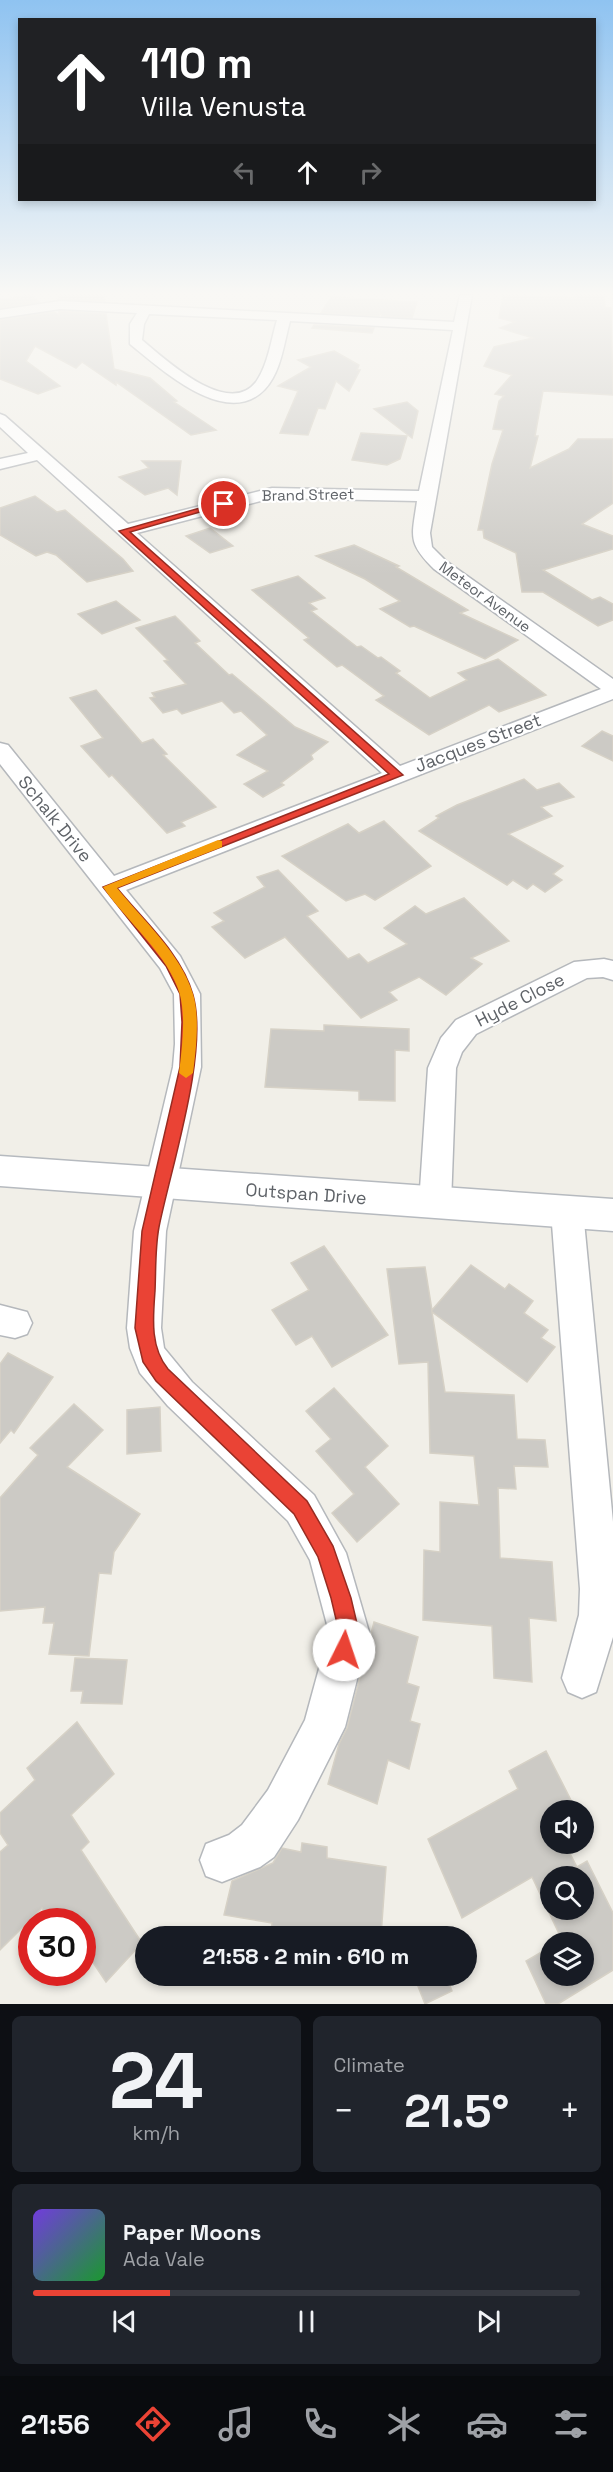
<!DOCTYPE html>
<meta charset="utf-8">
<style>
:root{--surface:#171b24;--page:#20242c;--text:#f1f3f6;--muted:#9ea1a6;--line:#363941;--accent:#ea4335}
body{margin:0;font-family:"Space Grotesk",sans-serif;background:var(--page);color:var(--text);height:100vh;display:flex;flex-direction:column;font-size:22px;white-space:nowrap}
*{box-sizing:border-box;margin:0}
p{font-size:20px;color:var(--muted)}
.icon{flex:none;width:33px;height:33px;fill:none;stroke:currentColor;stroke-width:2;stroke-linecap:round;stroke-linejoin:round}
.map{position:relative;height:2004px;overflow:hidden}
.panel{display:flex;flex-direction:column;gap:12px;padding:12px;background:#0d0f14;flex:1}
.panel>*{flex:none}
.banner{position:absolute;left:18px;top:18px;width:578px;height:183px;border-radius:0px;box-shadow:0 3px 9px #0003;background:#202124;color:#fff;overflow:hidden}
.tools{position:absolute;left:540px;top:1800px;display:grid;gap:12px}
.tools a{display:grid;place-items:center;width:54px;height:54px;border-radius:50%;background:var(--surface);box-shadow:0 3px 9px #0003;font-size:30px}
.speed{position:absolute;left:18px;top:1908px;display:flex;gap:12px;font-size:30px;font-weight:700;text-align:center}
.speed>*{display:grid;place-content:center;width:78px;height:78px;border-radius:50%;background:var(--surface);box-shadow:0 3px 9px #0003;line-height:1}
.speed .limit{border:9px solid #d22;background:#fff;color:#111}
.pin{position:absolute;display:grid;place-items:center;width:51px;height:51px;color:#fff;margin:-26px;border:3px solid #fff;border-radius:50%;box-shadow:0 2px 6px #0007}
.me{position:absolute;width:66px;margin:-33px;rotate:4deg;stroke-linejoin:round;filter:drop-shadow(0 0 4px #0008)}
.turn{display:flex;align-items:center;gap:21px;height:126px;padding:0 24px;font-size:27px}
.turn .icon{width:78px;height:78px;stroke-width:2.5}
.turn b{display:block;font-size:42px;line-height:51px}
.lanes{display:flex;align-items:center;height:57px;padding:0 24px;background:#0003;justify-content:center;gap:30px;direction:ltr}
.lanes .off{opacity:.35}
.big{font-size:45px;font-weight:800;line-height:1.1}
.panel .tile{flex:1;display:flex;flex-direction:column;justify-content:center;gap:9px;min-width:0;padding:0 21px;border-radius:9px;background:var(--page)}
.panel .dial{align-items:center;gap:0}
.dial b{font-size:78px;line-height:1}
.song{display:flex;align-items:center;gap:18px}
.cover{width:72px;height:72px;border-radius:9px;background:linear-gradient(135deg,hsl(260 70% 55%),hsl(130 70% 35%))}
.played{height:6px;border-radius:3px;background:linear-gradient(90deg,var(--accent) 25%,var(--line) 25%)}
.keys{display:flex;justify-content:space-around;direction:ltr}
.heat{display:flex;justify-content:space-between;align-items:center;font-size:33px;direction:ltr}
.panel .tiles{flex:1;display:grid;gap:12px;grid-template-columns:1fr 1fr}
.tile:last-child{grid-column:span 2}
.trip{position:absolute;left:135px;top:1926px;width:342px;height:60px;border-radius:30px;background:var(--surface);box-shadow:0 3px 9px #0003;font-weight:800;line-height:60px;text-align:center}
.tabs{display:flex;height:96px;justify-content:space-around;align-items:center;background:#090b0e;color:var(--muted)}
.tabs .icon{width:42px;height:42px}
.tabs .current{color:var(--accent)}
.tabs b{font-size:27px;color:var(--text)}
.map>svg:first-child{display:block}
.building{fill:#cccac5;stroke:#d6d1c6;stroke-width:1.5;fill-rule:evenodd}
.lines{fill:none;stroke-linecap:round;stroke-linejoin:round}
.street-casing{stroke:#b5b8bc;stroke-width:3}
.secondary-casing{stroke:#b6babf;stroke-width:3}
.street{fill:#fff;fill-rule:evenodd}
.secondary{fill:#fff;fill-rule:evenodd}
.route{fill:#ea4335;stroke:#982c22;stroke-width:1.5}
.slow{fill:#f59e0b}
.labels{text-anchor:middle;stroke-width:4.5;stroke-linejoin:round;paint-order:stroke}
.far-street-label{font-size:15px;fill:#5f6368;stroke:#fff}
.street-label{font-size:18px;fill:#5f6368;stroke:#fff}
</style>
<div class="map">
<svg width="613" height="2004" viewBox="0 0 613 2004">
<rect width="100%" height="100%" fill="#f1efe8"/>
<!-- building -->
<g class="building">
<polygon points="29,295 39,302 0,308 0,300"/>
<polygon points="59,295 104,295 105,301 59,299"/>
<polygon points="503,295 577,298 577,295 604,295 605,307 611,308 613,395 543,391 535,436 538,436 530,468 569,449 578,439 613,439 613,503 582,524 613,536 613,549 543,570 592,600 600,597 613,604 613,620 598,626 543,592 522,592 516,553 484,538 483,530 478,530 492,464 503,430 493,429 499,401 504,396 495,394 512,375 484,366 494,347 533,338 500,328 515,322 499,318"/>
<polygon points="331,297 381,300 417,302 412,318 382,316 380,313 379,316 321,313"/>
<polygon points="59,311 106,314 114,369 150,378 177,401 174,402 216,430 191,435 116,382 116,385 82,362 76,368 35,346 26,361 60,386 38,394 0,379 0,320 54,312 59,315"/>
<polygon points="314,325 374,328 372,333 312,328"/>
<polygon points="334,351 359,365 357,370 360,370 349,391 336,381 325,409 318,408 308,435 280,433 298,391 278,386 311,367 298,360"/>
<polygon points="407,402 418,411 412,438 374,409"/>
<polygon points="361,433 407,436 400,459 387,465 352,460"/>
<polygon points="142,461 181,461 177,495 168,488 145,495 119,477 149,468"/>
<polygon points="35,496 57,512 65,510 123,559 133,571 87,582 56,555 47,552 36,556 0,535 0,508"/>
<polygon points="210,528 233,546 210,553 186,536"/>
<polygon points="354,545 399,566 396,567 468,610 460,613 518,640 485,659 414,626 410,627 380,609 400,601 365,579 316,556"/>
<polygon points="298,576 325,598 309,603 317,609 311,611 357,647 361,646 378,658 381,657 400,671 396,673 430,698 467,680 458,673 498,659 546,695 499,712 489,705 429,735 376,700 384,696 342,665 337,667 304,640 309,638 252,590"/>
<polygon points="116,601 140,620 102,634 78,614"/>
<polygon points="175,616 200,641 195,643 229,675 232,674 295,727 328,742 311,755 313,759 281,783 284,785 263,797 244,784 268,771 237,755 267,735 241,711 234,713 222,701 182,714 177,709 163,713 150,698 155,697 152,693 186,684 164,661 168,660 136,628"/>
<polygon points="96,690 142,743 153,739 167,754 163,755 216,807 181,822 185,826 167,833 112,775 109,777 81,746 103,738 70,698"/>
<polygon points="602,731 613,736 613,761 582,746"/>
<polygon points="524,779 537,790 559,783 574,797 541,807 552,816 508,834 563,866 553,874 562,880 545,892 533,884 527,889 513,880 507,885 419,831 439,818 436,816 457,805"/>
<polygon points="384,821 431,866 375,900 365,894 346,901 282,856 348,824 359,833"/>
<polygon points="278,870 318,911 307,916 348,959 359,954 368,963 407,944 384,928 415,906 426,914 464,898 509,941 471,958 482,964 446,995 419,977 389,992 397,1000 361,1018 285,937 245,958 212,927 224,921 214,913 265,887 257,877"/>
<polygon points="324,1025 409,1029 409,1051 395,1050 395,1101 359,1100 359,1091 265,1087 271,1029 324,1031"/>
<polygon points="324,1246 388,1335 332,1367 312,1336 296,1345 272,1310 309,1290 291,1263"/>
<polygon points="471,1265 505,1289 509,1284 533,1301 524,1313 548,1330 541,1338 555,1347 527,1382 432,1312 445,1392 514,1395 517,1439 545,1440 548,1467 514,1466 516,1489 498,1488 500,1558 552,1562 556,1621 529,1618 532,1682 494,1678 492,1626 423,1620 424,1550 440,1552 440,1502 479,1505 474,1456 430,1453 428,1362 399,1364 387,1269 425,1267 432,1310"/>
<polygon points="8,1353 53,1377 14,1433 11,1430 0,1443 0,1364"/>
<polygon points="334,1388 388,1446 365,1467 399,1504 357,1542 332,1513 354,1494 316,1451 331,1439 306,1411"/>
<polygon points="74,1404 103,1430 67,1467 140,1514 114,1552 111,1574 99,1573 89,1656 49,1654 54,1623 43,1623 45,1607 0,1611 0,1498 38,1455 30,1448"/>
<polygon points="160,1407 161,1451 127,1454 127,1410"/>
<polygon points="374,1622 418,1637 407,1683 419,1687 410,1721 420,1724 409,1769 388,1760 377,1804 328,1784 339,1744 347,1728"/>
<polygon points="75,1658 127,1660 122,1704 81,1703 83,1691 71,1691"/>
<polygon points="77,1722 114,1774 71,1815 89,1842 81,1850 142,1943 106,1982 82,1946 82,1922 50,1922 42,1908 0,1950 0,1852 8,1845 0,1833 0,1813 35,1780 27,1768"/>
<path d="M546 1751 576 1810H548L550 1815V1844H565L577 1867 587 1861 613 1913V1970L558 2004H546L526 1961 550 1947V1976H584V1942H558L562 1940 532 1877 462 1918 428 1839 518 1789 509 1771ZM550 1876H584V1910H550Z"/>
<polygon points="302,1843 327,1847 327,1858 386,1867 381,1936 271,1936 272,1923 224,1915 232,1881 273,1863 282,1848 301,1852"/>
<polygon points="414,1976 446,1976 452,1991 425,2004"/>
</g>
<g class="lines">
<defs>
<g id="street">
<path d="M460 295H472L430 533 432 547 446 561 613 679V699L126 890 180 956 200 994 201 1067 166 1231 161 1328 164 1348 192 1382 314 1495 346 1553 369 1632 345 1727 298 1820 274 1857 260 1867 222 1882 206 1876 200 1860 206 1844 229 1835 242 1825 268 1790 305 1720 329 1632 310 1560 288 1521 168 1406 140 1373 130 1348 127 1328 134 1231 173 1067 175 1044 174 994 160 968 0 764V743L8 745 114 876 382 773 37 460 0 469V459L28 453 0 427V414L5 416 128 524 272 488 419 491 453 330 290 321C284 343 281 372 265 389 227 430 161 369 130 344V324L137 313 60 309 0 318V310L60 301 454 322ZM149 314 277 320C271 340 268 365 256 382 228 418 166 360 142 340L144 324ZM272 498 417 501C412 537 407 542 434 569L601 689 400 766 137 533Z"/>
<polygon points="604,959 613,961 613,980 603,977 587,978 476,1034 462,1052 456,1068 451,1204 446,1213 435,1217 424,1213 419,1204 428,1068 441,1038 456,1020 574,962"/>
<polygon points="567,1198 578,1202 583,1211 613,1522 613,1637 596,1692 582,1698 568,1692 562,1678 579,1615 580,1589 551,1211 556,1202"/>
<polygon points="0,1305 27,1312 32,1323 27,1334 15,1338 0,1335"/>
</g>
<polygon id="secondary" points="0,1156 613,1199 613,1231 0,1186"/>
</defs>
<!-- street casing -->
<use href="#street" class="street-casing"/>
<!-- secondary casing -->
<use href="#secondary" class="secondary-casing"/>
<!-- street -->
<use href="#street" class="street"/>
<!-- secondary -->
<use href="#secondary" class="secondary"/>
</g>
<!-- sky -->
<linearGradient id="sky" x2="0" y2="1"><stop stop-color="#8fc3f1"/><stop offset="0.51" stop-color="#f9f8f5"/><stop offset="1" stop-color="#f9f8f5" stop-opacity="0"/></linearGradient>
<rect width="613" height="575" fill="url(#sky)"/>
<!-- route -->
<path class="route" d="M221 502 228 504 130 532 403 775 117 888C143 920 182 954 193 995 209 1053 171 1167 159 1227 155 1248 156 1270 155 1291 153 1318 150 1347 168 1369L307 1501 333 1546 351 1598 359 1632 352 1658 344 1661 337 1658 334 1650 339 1632 331 1598 318 1557 294 1514 156 1381 143 1362 135 1328 142 1231 180 1067 182 1022 180 994 166 966 103 887 389 774 119 531Z"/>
<!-- slow -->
<path class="slow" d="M218 840 222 841V847L117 888C143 920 181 954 193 994 200 1017 196 1049 193 1073L186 1078 179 1073C182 1048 186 1019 180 995 170 956 125 920 103 887Z"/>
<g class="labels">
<!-- far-street labels -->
<g class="far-street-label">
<text transform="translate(308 495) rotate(-1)" y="5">Brand Street</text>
<text transform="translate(485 597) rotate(36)" y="5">Meteor Avenue</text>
</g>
<!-- street labels -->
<g class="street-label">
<text transform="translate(478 743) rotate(-21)" y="6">Jacques Street</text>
<text transform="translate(55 819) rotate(51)" y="6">Schalk Drive</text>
<text transform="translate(520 1000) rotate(-27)" y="6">Hyde Close</text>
<text transform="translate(306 1194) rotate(4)" y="6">Outspan Drive</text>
</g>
</g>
</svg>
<div class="tools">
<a><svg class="icon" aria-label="sound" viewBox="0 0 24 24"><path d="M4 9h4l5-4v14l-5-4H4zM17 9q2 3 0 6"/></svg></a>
<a><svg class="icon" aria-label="search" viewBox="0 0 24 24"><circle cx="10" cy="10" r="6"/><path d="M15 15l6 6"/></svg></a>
<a><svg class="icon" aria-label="layers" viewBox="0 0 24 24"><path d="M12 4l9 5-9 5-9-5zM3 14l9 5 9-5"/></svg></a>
</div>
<div class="speed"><div class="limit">30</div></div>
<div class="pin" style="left:224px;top:504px;background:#d93025"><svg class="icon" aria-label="arrive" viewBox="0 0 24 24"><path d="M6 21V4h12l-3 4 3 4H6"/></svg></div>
<svg class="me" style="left:344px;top:1650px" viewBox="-20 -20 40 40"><circle r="19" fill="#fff"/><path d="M0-13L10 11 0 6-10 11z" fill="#ea4335"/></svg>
<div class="trip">21:58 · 2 min · 610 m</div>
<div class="banner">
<div class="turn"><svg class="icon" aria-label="ahead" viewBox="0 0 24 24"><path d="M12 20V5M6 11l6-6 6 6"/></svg><div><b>110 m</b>Villa Venusta</div></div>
<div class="lanes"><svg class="icon off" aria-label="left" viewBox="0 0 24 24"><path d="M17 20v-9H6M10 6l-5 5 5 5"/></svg><svg class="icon" aria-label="ahead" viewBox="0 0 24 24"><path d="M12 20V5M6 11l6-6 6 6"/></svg><svg class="icon off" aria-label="right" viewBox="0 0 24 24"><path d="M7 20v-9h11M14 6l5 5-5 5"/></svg></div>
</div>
</div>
<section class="panel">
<div class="tiles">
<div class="tile dial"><b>24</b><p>km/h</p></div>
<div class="tile"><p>Climate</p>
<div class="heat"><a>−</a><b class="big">21.5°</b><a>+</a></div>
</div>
<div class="tile">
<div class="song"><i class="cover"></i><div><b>Paper Moons</b><p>Ada Vale</p></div></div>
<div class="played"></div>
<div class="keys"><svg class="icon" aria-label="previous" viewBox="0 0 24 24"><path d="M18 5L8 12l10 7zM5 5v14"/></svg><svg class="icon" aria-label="pause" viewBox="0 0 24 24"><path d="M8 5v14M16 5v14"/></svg><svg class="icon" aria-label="next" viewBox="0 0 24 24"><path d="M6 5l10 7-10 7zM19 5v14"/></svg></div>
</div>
</div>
</section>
<nav class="tabs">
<b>21:56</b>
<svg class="icon current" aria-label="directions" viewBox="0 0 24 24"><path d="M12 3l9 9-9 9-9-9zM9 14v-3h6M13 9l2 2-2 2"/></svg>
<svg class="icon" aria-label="music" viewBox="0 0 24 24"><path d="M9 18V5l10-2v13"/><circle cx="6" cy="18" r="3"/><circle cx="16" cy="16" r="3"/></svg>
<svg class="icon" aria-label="phone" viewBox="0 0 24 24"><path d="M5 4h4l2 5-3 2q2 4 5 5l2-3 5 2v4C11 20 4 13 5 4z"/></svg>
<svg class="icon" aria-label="climate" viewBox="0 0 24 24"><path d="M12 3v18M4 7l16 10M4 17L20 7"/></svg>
<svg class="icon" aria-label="car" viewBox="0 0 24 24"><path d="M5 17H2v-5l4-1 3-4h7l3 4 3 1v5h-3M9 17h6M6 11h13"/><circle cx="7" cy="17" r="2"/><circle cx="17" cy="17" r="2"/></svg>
<svg class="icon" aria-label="filters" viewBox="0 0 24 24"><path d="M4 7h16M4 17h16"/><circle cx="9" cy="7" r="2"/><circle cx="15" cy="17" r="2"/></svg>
</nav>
